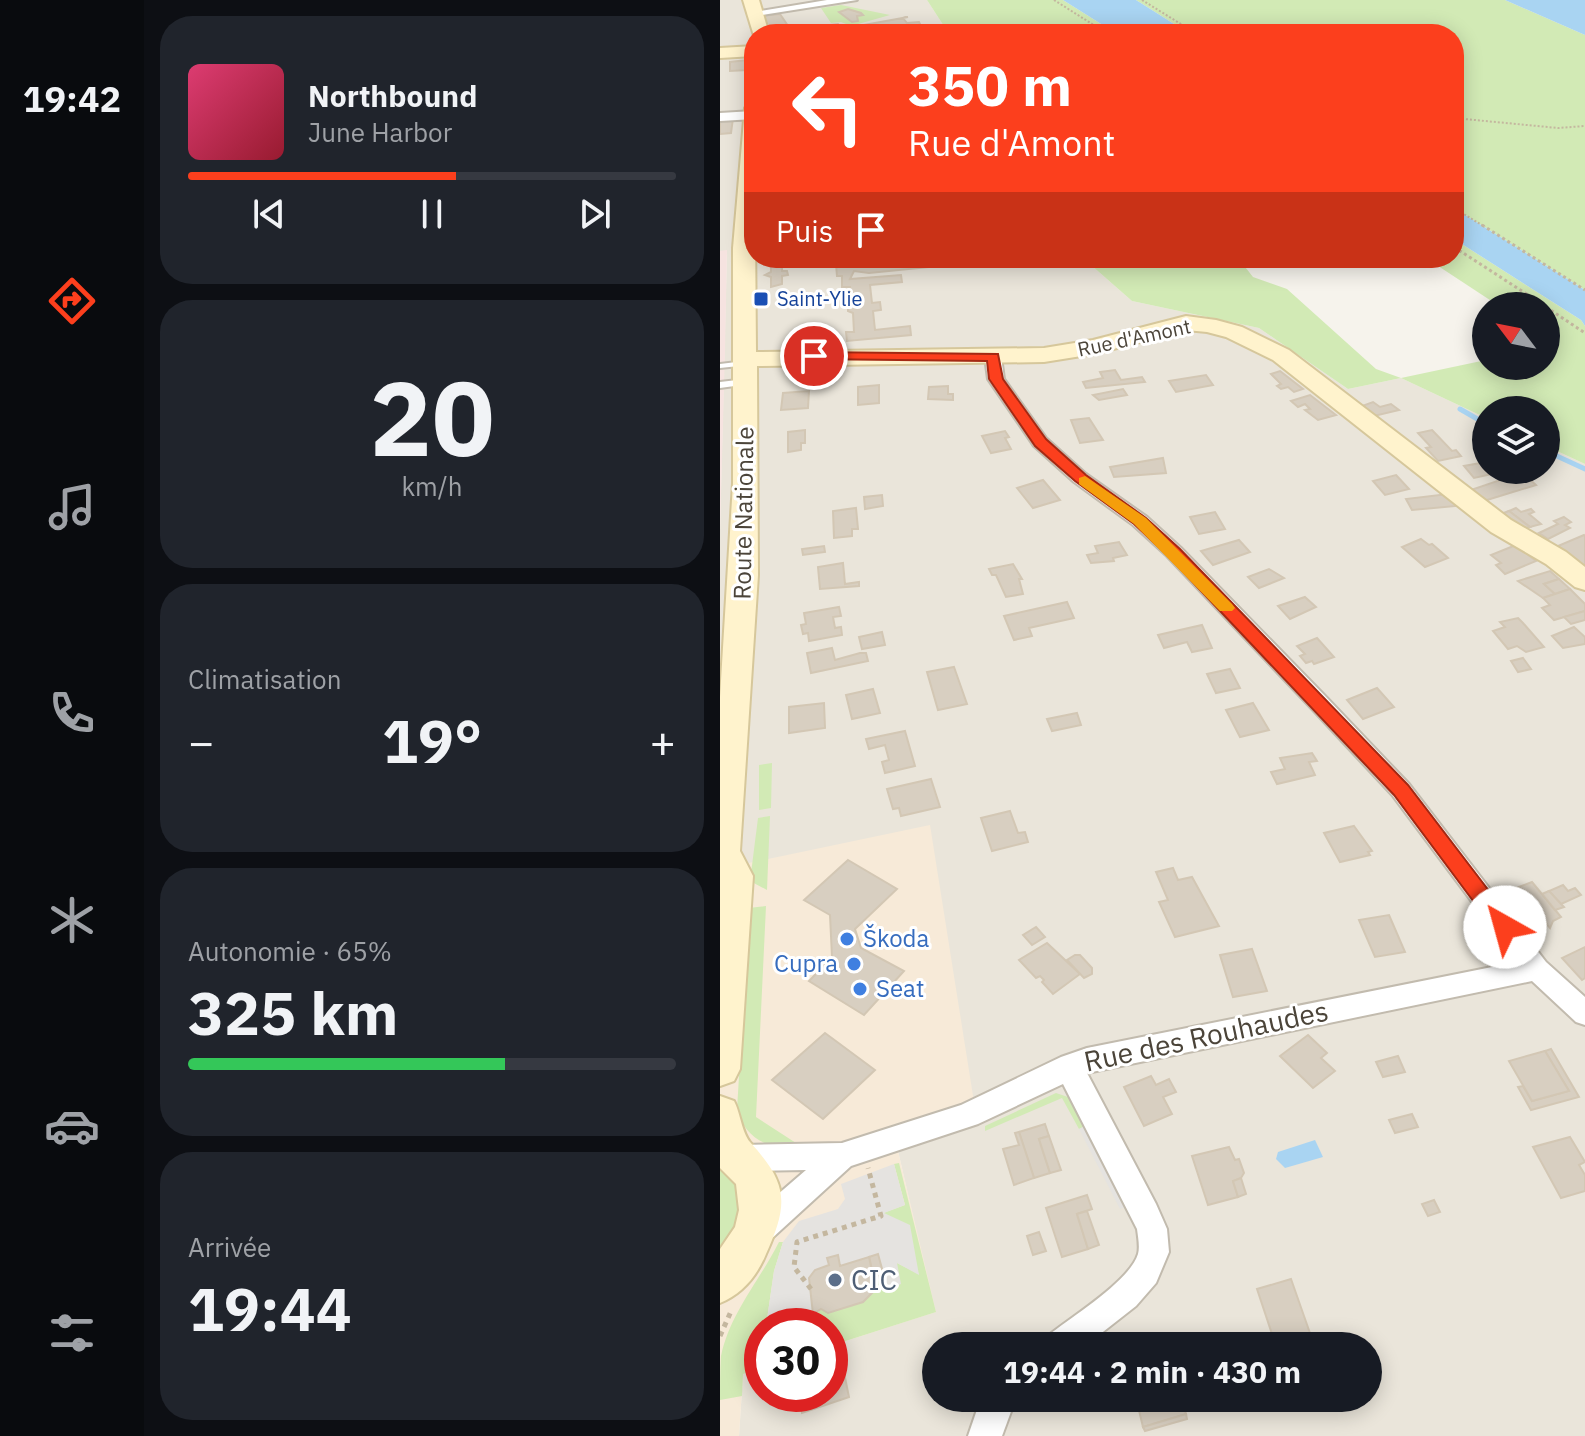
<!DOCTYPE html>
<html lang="fr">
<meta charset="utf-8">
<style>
:root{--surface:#171b24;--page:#20242c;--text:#f1f3f6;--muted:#9ea1a6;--line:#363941;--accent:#fc3f1d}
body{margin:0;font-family:"IBM Plex Sans",sans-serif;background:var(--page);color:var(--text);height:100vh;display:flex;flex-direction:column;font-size:30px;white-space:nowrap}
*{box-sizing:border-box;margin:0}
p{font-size:26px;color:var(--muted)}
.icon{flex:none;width:44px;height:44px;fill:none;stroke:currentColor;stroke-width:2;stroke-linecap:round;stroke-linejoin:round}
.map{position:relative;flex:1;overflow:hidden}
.panel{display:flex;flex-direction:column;gap:16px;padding:16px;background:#0d0f14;width:576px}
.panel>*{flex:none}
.guide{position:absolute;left:24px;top:24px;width:720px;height:244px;border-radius:32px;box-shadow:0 4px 20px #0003;background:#fc3f1d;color:#fff;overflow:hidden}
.needle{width:52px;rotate:302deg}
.controls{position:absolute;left:752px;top:292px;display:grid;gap:16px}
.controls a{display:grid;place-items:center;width:88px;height:88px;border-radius:50%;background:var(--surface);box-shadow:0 4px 20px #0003;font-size:40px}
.speed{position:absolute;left:24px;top:1308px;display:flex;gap:16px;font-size:40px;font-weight:700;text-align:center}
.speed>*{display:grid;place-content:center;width:104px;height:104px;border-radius:50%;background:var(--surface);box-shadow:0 4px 20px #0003;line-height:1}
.speed .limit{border:12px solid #d22;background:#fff;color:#111}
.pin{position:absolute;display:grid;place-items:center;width:68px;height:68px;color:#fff;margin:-34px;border:4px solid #fff;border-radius:50%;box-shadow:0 2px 8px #0007}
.me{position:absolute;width:88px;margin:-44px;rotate:322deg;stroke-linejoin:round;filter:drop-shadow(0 0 6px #0008)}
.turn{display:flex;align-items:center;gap:28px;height:168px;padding:0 32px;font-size:36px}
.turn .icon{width:104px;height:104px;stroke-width:2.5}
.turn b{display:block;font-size:56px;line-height:68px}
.then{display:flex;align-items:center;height:76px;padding:0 32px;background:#0003;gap:16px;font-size:30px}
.big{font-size:60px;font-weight:700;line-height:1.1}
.panel .widget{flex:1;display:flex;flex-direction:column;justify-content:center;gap:12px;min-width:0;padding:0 28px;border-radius:32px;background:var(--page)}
.panel .dial{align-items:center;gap:0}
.dial b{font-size:104px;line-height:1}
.song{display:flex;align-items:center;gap:24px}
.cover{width:96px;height:96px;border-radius:12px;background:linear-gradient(135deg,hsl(340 70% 55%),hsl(350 70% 35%))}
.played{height:8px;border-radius:4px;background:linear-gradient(90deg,var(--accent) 55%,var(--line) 55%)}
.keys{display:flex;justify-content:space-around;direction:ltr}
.heat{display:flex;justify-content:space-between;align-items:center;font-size:44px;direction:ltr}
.charge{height:12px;border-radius:6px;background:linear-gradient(90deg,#34c759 65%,var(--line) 0)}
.trip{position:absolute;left:202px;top:1332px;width:460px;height:80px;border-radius:40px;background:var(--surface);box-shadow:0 4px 20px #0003;font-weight:700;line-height:80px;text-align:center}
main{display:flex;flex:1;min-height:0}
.tab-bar{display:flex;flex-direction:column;width:144px;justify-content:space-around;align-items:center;background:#090b0e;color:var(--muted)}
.tab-bar .icon{width:56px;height:56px}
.tab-bar .selected{color:var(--accent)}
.tab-bar b{font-size:36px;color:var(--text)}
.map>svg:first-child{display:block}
.residential{fill:#eae5da;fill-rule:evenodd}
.commercial{fill:#f7ead8}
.medical{fill:#f6e3e0}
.green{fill:#d2eab5}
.parking{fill:#e5e3e0}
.water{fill:#a9d4f2}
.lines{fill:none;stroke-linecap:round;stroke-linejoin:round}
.stream{stroke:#a9d4f2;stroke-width:5}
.building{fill:#d8cfc1;stroke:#d3c7b4;stroke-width:2}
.lane-casing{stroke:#c2bbae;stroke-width:4}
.street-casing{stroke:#c2bbae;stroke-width:4}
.secondary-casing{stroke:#d6c79b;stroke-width:4}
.path-far2{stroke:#c4b79f;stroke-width:2;stroke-dasharray:2 2;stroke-linecap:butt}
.path-far1{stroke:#c4b79f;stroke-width:3;stroke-dasharray:3 3;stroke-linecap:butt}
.path{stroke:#c4b79f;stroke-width:5;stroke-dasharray:5 5;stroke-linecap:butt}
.lane{fill:#fff;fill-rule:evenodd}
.street{fill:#fff;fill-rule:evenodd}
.secondary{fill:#fff3cd;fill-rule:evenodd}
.route{fill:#fc3f1d;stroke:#a42913;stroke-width:2}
.slow{fill:#f59e0b}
.transit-dot{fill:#1a4fb4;stroke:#fff;stroke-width:3}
.shop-dot{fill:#3f7fe0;stroke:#fff;stroke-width:3}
.service-dot{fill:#5c6f8a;stroke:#fff;stroke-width:3}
.labels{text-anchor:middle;stroke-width:6;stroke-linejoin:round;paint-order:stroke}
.far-transit-label{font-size:20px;fill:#164399;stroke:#fff;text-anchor:start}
.far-street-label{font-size:20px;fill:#4b4439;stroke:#fff}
.street-label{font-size:24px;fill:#4b4439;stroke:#fff}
.shop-label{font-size:24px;fill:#366cbe;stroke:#fff;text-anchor:start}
.near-street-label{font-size:28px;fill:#4b4439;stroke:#fff}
.near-service-label{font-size:28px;fill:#4e5e75;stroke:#fff;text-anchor:start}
</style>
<main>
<nav class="tab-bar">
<b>19:42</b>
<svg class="icon selected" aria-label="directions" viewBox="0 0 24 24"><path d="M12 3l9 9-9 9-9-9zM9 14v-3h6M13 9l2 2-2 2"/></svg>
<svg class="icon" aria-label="music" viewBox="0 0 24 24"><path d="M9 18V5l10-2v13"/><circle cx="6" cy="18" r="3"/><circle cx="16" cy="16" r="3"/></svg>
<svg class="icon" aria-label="phone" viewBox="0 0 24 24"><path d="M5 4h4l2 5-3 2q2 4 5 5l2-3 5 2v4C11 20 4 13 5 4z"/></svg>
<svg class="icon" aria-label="climate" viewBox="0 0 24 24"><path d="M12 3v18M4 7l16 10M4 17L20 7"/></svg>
<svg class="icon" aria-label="car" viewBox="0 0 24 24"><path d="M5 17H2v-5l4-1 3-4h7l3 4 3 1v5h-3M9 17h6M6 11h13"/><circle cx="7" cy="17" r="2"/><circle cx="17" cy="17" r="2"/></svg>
<svg class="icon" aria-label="filters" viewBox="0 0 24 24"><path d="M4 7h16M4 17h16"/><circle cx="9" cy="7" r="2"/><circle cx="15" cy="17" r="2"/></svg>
</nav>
<section class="panel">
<div class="widget">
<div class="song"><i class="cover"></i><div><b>Northbound</b><p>June Harbor</p></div></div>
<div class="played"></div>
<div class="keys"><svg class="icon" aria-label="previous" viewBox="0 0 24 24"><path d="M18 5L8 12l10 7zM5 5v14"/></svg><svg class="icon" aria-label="pause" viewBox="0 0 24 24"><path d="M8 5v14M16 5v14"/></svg><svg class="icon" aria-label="next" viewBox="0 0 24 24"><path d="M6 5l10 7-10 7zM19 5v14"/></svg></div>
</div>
<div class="widget dial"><b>20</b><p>km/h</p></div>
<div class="widget"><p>Climatisation</p>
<div class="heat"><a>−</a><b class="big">19°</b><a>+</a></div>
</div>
<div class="widget"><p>Autonomie · 65%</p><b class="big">325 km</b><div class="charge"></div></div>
<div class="widget"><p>Arrivée</p><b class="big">19:44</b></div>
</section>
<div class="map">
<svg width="865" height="1436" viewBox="0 0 865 1436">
<rect width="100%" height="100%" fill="#f6f3ec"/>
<!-- residential -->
<path class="residential" d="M0 0H207L229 34H34V258H363L412 301 539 328 628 389 681 378 766 418V470H826V446L865 464V1436H19L23 1374 42 1368V1394H110V1346L215 1312 173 1129 0 869V531L7 251H0ZM216 1346H648V1398H216Z"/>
<!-- commercial -->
<polygon class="commercial" points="210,825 254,1102 173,1130 216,1312 110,1346 110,1326 42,1326 42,1368 23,1374 19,1436 0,1436 0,869"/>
<!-- medical -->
<polygon class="medical" points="7,250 5,352 0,531 0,251"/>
<!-- green -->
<g class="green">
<polygon points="207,0 343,0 397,34 229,34"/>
<polygon points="416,0 785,0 865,35 865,290 734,208 734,34 470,34"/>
<polygon points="121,5 170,15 131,26 121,22 111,23 101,8"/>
<polygon points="734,239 861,320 865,326 865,464 826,446 826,410 766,410 766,418 681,378 628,389 539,328 412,301 363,258 518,258 533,277 567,289 656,369 681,378 766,360 766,366 826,366 826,306 779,306 706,258 734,258"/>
<polygon points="52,763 51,808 39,810 39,765"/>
<polygon points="50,816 47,890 30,881 38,818"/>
<path d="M46 906 36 1117 76 1143C51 1155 23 1135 17 1110L29 908Z"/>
<polygon points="336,1093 351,1098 365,1126 359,1129 342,1098 265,1131 265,1126"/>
<path d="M0 1163C32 1201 23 1216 0 1256Z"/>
<polygon points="179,1163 216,1312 110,1346 110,1326 99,1326 97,1313 101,1309 108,1313 143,1302 156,1289 154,1279 161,1277 164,1290 177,1263 199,1274 163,1213 185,1205 174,1164"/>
<path d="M59 1242H63L54 1271 46 1326H42V1368L23 1374 22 1396 0 1400C0 1386 0 1370 1 1356 10 1313 40 1280 59 1242Z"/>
</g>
<!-- parking -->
<g class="parking">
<polygon points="365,1126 407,1206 400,1209 359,1129"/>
<polygon points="174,1164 185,1205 164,1213 190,1225 199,1275 177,1263 181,1284 164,1291 155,1255 120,1266 118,1255 108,1258 109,1265 95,1270 89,1278 94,1304 91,1311 97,1313 99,1326 46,1326 54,1271 63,1242 79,1221 118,1209 125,1199 121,1184"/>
</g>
<!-- water -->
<g class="water">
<polygon points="343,0 416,0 470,34 397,34"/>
<polygon points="785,0 865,0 865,35"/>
<polygon points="734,208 865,290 865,326 861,320 734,239"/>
<polygon points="595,1140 603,1157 565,1168 556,1159 558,1152"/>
</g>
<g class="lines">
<!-- stream -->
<g class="stream">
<polyline points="740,409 766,424"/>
<polyline points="826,451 865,469"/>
</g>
</g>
<!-- building -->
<g class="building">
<polygon points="128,9 141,13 143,15 137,16 138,21 132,22 119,12"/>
<polygon points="60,14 68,26 46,28 42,16"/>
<polygon points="188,17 183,18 187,23 199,22 205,34 186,34 181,25 143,31 143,34 48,32 118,24 122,29"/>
<polygon points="27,60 27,70 10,71 10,62"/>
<polygon points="13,118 11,133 0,134 0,119"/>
<polygon points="120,258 139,258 128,259 134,266 148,264 148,261 185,258 238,258 240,264 149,273 134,271 130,279 181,275 182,282 150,285 152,303 160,302 161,310 153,311 155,330 190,326 191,335 127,341 126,332 134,332 133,313 128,311 128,307 132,304 130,287 122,287 122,276 117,276 116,264 121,263"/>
<polygon points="62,264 62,271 67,271 68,275 62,276 62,284 51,287 51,277 45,275 51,272 51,265"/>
<polygon points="106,369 105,376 70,377 72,370"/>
<polygon points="395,370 401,380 422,377 425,382 366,388 363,382 383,378 380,372"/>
<polygon points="560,371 583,389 574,392 568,387 561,389 557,386 561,384 551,374"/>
<polygon points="486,375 493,385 456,392 449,381"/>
<polygon points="159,385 159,403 138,405 138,387"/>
<polygon points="228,386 228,394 233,394 233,400 208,399 209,387"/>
<polygon points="403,389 407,395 379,400 373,395"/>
<polygon points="89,391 88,408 61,410 63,393"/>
<polygon points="590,395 616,415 598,420 585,410 590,409 585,404 578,407 571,401"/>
<polygon points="653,402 660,407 671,404 679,410 654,416 642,406"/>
<polygon points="369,418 383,440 360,443 351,420"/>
<polygon points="85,430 85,443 81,443 81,450 68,452 68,432"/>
<polygon points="712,430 732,451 736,450 741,456 718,461 706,448 711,447 698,433"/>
<polygon points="285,431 289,437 285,438 291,449 271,453 262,436"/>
<polygon points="443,458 446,473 394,477 390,467"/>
<polygon points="766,462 766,470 781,472 754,478 744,466"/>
<polygon points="676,475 689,489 665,495 653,481"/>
<polygon points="789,477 794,481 807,477 816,485 767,500 768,503 748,491"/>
<polygon points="323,480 340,500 313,508 297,488"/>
<polygon points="728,494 736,506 692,510 686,499"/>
<polygon points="162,495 163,506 145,509 144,497"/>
<polygon points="136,508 138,529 132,529 132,536 114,538 113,511"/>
<polygon points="796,508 801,512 811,509 814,512 809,514 821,524 810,527 789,511"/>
<polygon points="789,511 810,527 797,530 778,515"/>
<polygon points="495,512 505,529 479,534 470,517"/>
<polygon points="844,517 851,522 845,525 850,528 828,539 819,533 838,524 834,521"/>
<polygon points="864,535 865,536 865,567 838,546"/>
<polygon points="701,539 709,545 712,544 728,558 705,567 682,547"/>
<polygon points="519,540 530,552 493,565 481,551"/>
<polygon points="399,542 407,555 393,558 394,561 371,563 367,555 378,553 375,546"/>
<polygon points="796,545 816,561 785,574 776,565 781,563 771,555"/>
<polygon points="104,546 105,552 83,555 82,549"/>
<polygon points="123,563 125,584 139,582 139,586 100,589 98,567"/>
<polygon points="293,564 302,579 299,579 303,594 286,597 276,575 272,575 269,569"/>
<polygon points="549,569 564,578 539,588 528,577"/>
<polygon points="830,571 839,579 824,584 835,594 823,598 798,581"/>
<polygon points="839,579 850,589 835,594 824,584"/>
<polygon points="850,589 865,604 865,611 834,620 822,608 830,605 823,598"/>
<polygon points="585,597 596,607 570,619 558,606"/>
<polygon points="347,602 354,618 309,628 312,636 294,640 284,616"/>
<polygon points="119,607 121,616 113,617 115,628 121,627 122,635 89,641 88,633 83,634 81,625 86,624 84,613"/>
<polygon points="865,611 865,620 851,624 844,617"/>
<polygon points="798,618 803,623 824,647 806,652 797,646 788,649 773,631 785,627 780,622"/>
<polygon points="482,625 492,648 472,652 467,642 444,648 438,635"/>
<polygon points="854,627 865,637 865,644 843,648 832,636"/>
<polygon points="162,632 165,645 142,649 139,637"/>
<polygon points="597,638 614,657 594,664 592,661 586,663 580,656 585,654 577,646"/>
<polygon points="112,648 115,660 140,653 146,653 148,661 91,673 87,653"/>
<polygon points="803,658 811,669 798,672 791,661"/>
<polygon points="234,667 247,704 218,710 207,672"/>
<polygon points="510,669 520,688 496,693 487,674"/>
<polygon points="657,688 674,707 643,719 627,700"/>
<polygon points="153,689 160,713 132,719 126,695"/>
<polygon points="104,703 105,728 69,733 69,707"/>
<polygon points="533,703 549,730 520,737 506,710"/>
<polygon points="357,713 361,725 332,731 327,719"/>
<polygon points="185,731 195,766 165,773 162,762 169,760 165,745 149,749 146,739"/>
<polygon points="592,753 597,761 589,762 595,775 557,784 551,772 565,769 560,758"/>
<polygon points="211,779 220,807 181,816 179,808 173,809 167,789"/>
<polygon points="290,811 298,833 305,832 308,842 272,851 261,818"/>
<polygon points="634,826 652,851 648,852 650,855 620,862 604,833"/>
<polygon points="128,860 177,889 135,929 141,948 184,971 144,1015 89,981 112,957 110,915 84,900"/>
<polygon points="453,868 458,880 472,877 499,926 455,937 439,902 448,900 436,872"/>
<polygon points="812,882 841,917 833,921 830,928 826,923 817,927 788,891"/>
<polygon points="843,885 848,891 855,888 861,895 841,904 829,891"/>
<polygon points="829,891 841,904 844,907 835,910 822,894"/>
<polygon points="669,915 685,952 655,957 639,920"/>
<polygon points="316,927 325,937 312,945 303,935"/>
<polygon points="327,943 360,974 333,994 322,982 324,980 320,976 316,978 299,960"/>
<polygon points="865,947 865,978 862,980 842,958"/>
<polygon points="532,949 547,991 513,997 500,955"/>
<polygon points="355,955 360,955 372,968 372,974 364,978 347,960"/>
<polygon points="105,1033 155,1070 103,1119 52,1080"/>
<polygon points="588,1035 607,1053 601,1058 615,1071 593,1088 560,1056"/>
<polygon points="831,1049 859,1097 811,1110 798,1087 803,1086 812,1101 849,1091 825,1051"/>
<polygon points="825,1051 849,1091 812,1101 789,1061"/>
<polygon points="678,1056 685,1072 663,1077 656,1062"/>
<polygon points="431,1076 436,1085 449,1079 456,1092 443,1097 452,1114 424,1126 404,1087"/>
<polygon points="692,1114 698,1127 675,1133 669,1120"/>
<polygon points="325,1124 329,1136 319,1139 330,1173 314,1178 299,1132"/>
<polygon points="299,1132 314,1178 294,1185 283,1149 299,1145 295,1133"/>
<polygon points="329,1136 341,1170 330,1173 319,1139"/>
<polygon points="850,1137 865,1162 859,1165 865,1175 865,1191 841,1198 813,1147"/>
<polygon points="509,1147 515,1160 519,1159 524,1173 521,1178 513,1181 518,1197 488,1205 472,1156"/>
<polygon points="521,1178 526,1194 518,1197 513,1181"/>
<polygon points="367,1195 372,1209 357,1214 368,1249 342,1257 326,1208"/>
<polygon points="714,1200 720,1212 708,1216 702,1204"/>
<polygon points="367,1211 379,1245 368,1249 357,1214"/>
<polygon points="319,1232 326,1251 313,1255 307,1236"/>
<polygon points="158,1254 164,1276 154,1279 149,1257"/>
<polygon points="118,1255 120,1266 149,1257 156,1289 143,1302 108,1313 101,1309 93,1314 89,1278 95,1270 109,1265 107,1258"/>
<polygon points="571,1279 591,1336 556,1346 537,1289"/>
<polygon points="120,1353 129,1397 82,1413 79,1394 110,1394 110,1356"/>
<polygon points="416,1398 461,1398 466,1414 423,1427"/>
<polygon points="466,1414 467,1419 425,1431 423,1427"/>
</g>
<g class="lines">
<defs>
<g id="lane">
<polygon points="25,361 28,361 28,365 0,368 0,364"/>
<polygon points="26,379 30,382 29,384 0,388 0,382"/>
</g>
<g id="street">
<polygon points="107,0 137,0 35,16 29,13"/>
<polygon points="33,111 34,119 0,121 0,113"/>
<path d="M273 352 281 357 284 379 326 438 366 474 427 517 461 548 607 698 689 784 826 962 865 997V1025L856 1022 812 981 367 1073 436 1204 447 1229 449 1252 436 1283 416 1306 365 1346H324L329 1335C351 1317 410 1281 418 1254 420 1247 418 1237 417 1229L343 1084 258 1124 131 1166 50 1240 39 1244 28 1240 24 1230 28 1220 86 1170 22 1171 12 1167 8 1158 12 1149 22 1145 122 1143 241 1105 341 1057 367 1048 797 962 673 796 591 708 447 556 413 525 354 482 314 446 268 379 265 357Z"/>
<polygon points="261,1398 296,1398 282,1436 248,1436"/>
</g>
<g id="secondary">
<polygon points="23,0 39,0 49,34 34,36"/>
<polygon points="34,46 34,56 0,58 0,48"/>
<polygon points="34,102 36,352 324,348 373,340 466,316 496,320 522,327 569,350 791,520 846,552 865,567 865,590 855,587 826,564 771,532 553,360 506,337 487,332 466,330 374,354 324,362 37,366 38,575 20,851 33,876 20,1069 14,1081 0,1086 0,697 13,483 13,248 25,108"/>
<path d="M0 1096 14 1101C20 1112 22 1133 30 1142 68 1184 69 1203 46 1254 37 1276 22 1294 0 1303V1249L15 1227 19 1210 16 1184 0 1168Z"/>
</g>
</defs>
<!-- lane casing -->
<use href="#lane" class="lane-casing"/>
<!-- street casing -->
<use href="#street" class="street-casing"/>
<!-- secondary casing -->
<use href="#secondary" class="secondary-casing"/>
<!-- path-far2 -->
<g class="path-far2">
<polyline points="334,0 388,34"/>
<polyline points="422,0 477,34"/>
<polyline points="734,118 838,128 865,126"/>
<polyline points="734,208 765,227"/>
</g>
<!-- path-far1 -->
<g class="path-far1">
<polyline points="762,225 865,290"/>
<polyline points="734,247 825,306"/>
<polyline points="826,307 865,333"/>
</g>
<!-- path -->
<g class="path">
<polyline points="91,1289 74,1267 77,1242 161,1216 148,1168"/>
<polyline points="0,1336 12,1309"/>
</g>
<!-- lane -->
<use href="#lane" class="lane"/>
<!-- street -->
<use href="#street" class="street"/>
<!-- secondary -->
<use href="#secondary" class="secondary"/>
</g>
<!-- route -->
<polygon class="route" points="94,352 278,354 283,379 326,439 366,475 426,518 460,549 688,785 792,921 795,927 792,933 785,936 777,933 674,795 448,556 414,524 355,481 315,446 269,379 267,361 89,359 87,356"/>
<!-- slow -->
<polygon class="slow" points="365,476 426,518 512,604 515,608 512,611 500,611 414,524 359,484 359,478"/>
<!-- markers -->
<rect class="transit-dot" x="33" y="291" width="16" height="16" rx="4"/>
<g class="shop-dot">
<circle cx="127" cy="939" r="8"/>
<circle cx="134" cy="964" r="8"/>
<circle cx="140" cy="989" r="8"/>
</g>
<circle class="service-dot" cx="115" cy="1280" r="8"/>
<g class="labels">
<!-- far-transit labels -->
<g class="far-transit-label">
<text x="57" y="306">Saint-Ylie</text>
</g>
<!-- far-street labels -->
<g class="far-street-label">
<text transform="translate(414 338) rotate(-12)" y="7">Rue d'Amont</text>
</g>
<!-- street labels -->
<g class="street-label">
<text transform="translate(24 513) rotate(-89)" y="8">Route Nationale</text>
</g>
<!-- shop labels -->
<g class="shop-label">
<text x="143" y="947">Škoda</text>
<text x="118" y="972" text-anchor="end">Cupra</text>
<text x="156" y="997">Seat</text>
</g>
<!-- near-street labels -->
<g class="near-street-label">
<text transform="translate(486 1036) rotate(-12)" y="10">Rue des Rouhaudes</text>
</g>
<!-- near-service labels -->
<g class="near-service-label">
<text x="131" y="1290">CIC</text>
</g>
</g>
</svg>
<div class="controls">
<a><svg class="needle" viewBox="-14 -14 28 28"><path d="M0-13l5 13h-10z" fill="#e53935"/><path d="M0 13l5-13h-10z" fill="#9ea1a6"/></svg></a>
<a><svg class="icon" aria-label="layers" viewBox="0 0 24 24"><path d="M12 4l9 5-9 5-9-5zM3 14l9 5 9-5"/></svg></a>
</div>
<div class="speed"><div class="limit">30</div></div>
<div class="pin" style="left:94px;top:356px;background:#d93025"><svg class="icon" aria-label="arrive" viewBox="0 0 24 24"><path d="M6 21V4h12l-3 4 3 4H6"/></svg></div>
<svg class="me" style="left:785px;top:927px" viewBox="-20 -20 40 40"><circle r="19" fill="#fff"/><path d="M0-13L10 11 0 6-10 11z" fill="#fc3f1d"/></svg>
<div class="trip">19:44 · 2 min · 430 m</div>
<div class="guide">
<div class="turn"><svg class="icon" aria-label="left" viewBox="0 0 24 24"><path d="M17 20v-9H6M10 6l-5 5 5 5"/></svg><div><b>350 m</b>Rue d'Amont</div></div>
<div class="then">Puis<svg class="icon" aria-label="arrive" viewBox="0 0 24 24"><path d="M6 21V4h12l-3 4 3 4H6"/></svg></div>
</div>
</div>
</main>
